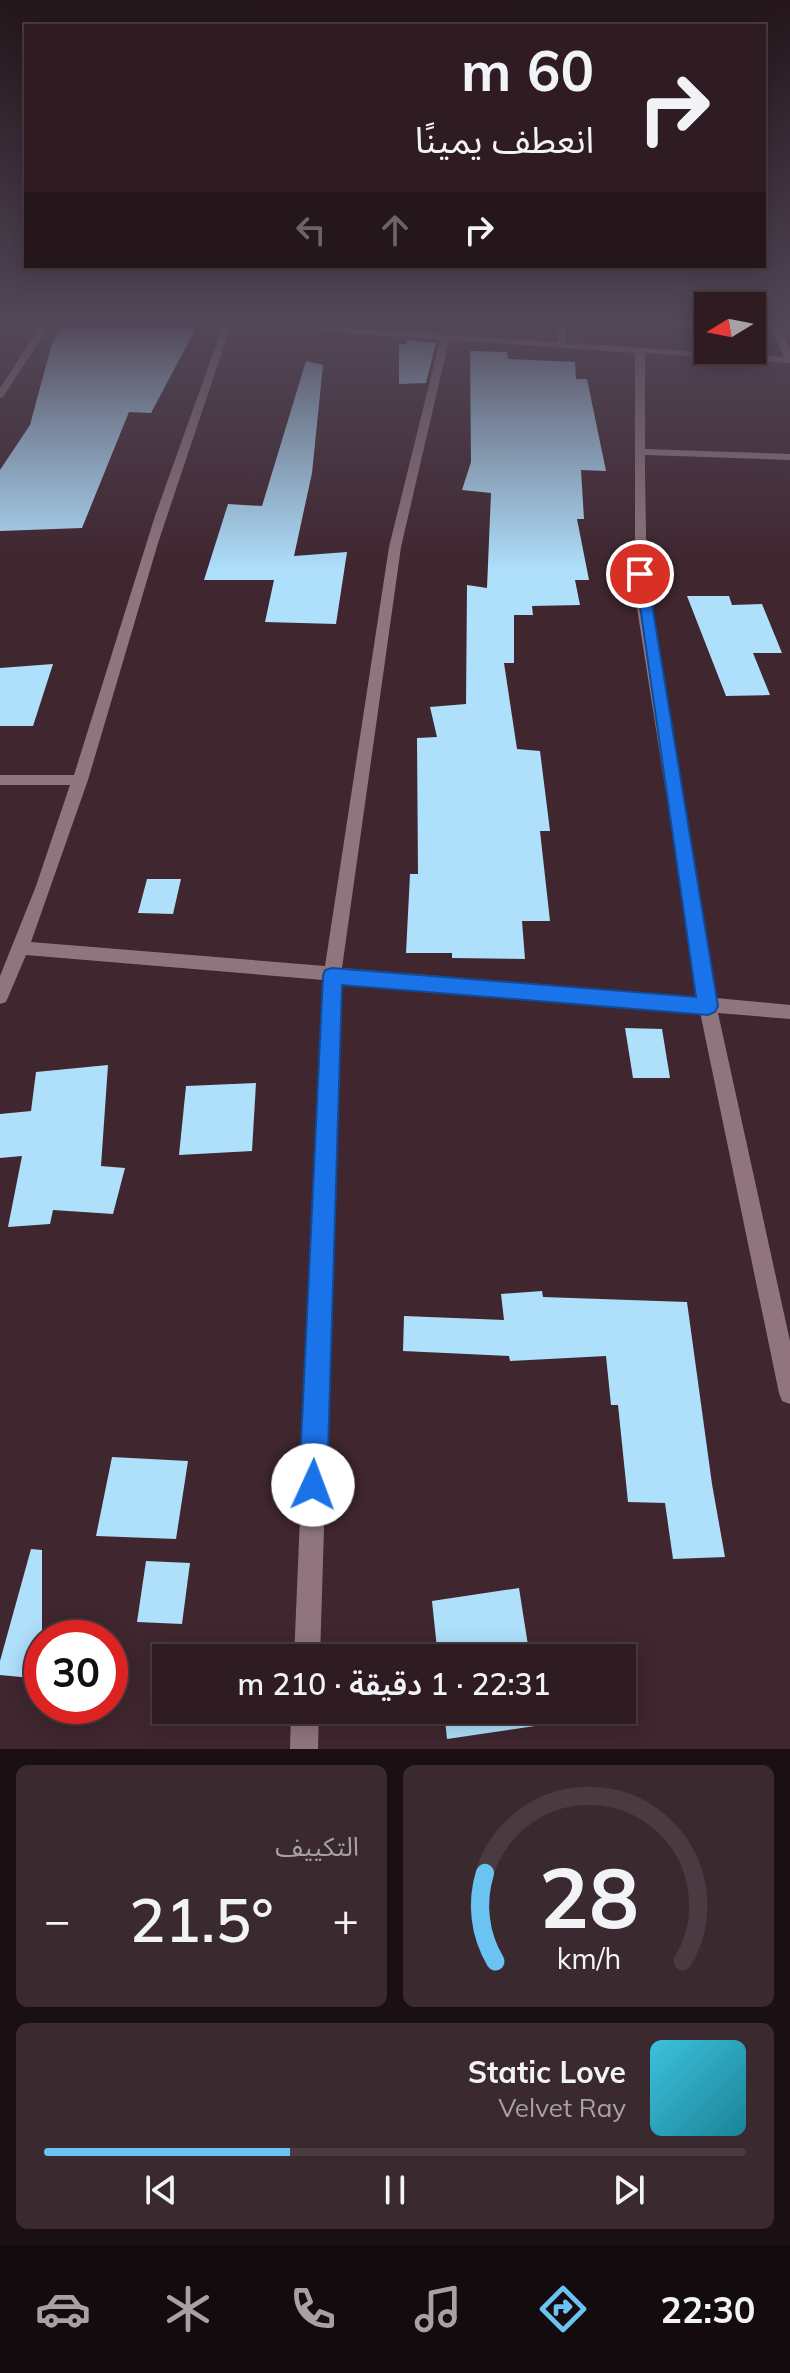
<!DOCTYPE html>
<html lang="ar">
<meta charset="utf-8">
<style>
:root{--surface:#2f1c23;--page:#3b2930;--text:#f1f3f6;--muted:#a7a1a6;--line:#4a3a41;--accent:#6ac3f1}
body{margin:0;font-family:Mulish,"Noto Sans Arabic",sans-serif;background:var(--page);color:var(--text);direction:rtl;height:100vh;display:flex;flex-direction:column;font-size:30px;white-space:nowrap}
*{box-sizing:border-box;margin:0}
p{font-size:26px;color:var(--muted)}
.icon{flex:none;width:44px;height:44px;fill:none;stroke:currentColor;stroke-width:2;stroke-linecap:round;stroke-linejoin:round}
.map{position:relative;height:1749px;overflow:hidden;direction:ltr}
.details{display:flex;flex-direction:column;gap:16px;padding:16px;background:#1a0f13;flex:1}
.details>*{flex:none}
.guide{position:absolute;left:24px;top:24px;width:742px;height:244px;border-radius:0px;box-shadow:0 4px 20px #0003,0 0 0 2px var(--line);direction:rtl;background:#2f1c23;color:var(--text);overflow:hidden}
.needle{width:52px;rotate:260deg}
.tools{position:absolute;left:694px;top:292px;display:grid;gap:16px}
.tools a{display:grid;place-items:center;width:72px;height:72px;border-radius:0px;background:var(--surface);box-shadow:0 4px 20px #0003,0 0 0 2px var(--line);font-size:40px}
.speed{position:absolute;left:24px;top:1620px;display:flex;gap:16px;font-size:40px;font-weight:700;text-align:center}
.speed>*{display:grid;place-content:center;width:104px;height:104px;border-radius:50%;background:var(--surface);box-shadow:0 4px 20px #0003,0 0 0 2px var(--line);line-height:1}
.speed .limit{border:12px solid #d22;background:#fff;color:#111}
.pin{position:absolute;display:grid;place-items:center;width:68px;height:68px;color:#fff;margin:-34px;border:4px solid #fff;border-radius:50%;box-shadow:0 2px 8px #0007}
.me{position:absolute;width:88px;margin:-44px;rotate:2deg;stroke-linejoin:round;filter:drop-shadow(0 0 6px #0008)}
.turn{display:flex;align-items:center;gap:28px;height:168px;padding:0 40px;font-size:36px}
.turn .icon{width:104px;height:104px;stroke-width:2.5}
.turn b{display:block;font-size:56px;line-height:68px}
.lanes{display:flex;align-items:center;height:76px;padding:0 40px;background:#0003;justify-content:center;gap:40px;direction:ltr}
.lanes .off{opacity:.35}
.big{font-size:60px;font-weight:600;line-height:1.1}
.details .tile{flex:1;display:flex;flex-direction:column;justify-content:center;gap:12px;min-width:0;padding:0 28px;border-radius:12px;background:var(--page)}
.details .dial{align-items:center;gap:0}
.dial svg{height:208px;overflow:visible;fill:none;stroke:var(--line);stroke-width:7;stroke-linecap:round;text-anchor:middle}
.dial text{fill:var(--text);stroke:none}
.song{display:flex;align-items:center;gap:24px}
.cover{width:96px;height:96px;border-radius:12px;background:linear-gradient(135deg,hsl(190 70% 55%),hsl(190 70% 35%))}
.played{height:8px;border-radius:4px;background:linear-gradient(90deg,var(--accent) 35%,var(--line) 35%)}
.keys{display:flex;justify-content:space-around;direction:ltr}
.heat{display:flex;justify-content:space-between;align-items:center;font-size:44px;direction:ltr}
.details .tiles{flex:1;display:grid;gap:16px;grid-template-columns:1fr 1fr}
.tile:last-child{grid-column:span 2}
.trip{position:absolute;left:152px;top:1644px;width:484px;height:80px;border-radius:0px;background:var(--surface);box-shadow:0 4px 20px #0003,0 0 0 2px var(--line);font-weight:600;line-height:80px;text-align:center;direction:rtl}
.menu{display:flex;height:128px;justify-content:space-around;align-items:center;background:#130b0e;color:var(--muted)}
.menu .icon{width:56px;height:56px}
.menu .current{color:var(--accent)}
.menu b{font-size:36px;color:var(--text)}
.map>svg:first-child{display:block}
.building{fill:#aedffb}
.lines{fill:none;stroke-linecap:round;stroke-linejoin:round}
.minor{fill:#90757e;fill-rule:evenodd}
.route{fill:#1a73e8;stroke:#114b97;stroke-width:2}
</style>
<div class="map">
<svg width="790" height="1749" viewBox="0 0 790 1749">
<rect width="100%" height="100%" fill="#3f262f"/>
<!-- building -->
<g class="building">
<polygon points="64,325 196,328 151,413 129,412 82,528 0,531 0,470 30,425 52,343"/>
<polygon points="407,340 436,343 426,383 399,384 399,344 407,344"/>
<polygon points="470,351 507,352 508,359 575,362 576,379 587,379 606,471 581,470 584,519 577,519 589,580 575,580 580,605 532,606 533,615 514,615 514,663 504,663 517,749 540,751 550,831 540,831 550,921 522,921 525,959 452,958 452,953 406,953 410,874 418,874 417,738 437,737 430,707 466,704 467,585 487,588 491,493 462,490 471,462"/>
<polygon points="306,361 323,365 312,473 294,556 347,552 336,624 265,622 274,580 204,580 228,504 262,506"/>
<polygon points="687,596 729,596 732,605 762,604 782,653 753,653 770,695 726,696"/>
<polygon points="53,664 33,726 0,726 0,668"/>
<polygon points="147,879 181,879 173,914 138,913"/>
<polygon points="625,1028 662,1029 670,1078 633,1078"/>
<polygon points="108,1065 101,1166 125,1168 113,1214 53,1210 50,1224 8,1227 22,1156 0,1158 0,1114 31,1111 36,1072"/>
<polygon points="256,1083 252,1151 179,1155 186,1086"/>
<polygon points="542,1291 543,1297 687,1302 712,1484 725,1557 673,1559 665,1503 628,1502 618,1405 611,1405 606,1356 510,1361 509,1356 403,1351 404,1316 504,1320 501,1294"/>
<polygon points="112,1457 188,1461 176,1539 96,1536"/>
<polygon points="31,1549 42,1550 42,1679 0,1675 0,1661"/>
<polygon points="146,1561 190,1563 182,1624 137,1622"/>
<polygon points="519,1588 530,1658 438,1658 432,1601"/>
<polygon points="444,1710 539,1710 542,1725 447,1739"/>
</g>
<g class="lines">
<!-- minor -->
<g class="minor">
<polygon points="41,325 50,325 3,397 0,398 0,388"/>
<path d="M223 325H231L158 543 88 780 31 942 325 966 389 547 440 340 249 325H298L557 342 558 325H566V343L784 357 770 325H778L790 349V363L645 353V449L790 454V460L645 455V473L647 595 716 998 790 1005V1019L718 1013 790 1341V1404L782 1401 779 1393 700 1012 341 982 320 1658H294L323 980 26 955 6 1002 0 1004V976L36 886 70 785H0V775H74L155 516ZM449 340 635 353V595L698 997 342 968 401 547Z"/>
<polygon points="291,1710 319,1710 318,1749 290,1749"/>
</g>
</g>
<!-- sky -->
<linearGradient id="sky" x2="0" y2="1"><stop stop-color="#23151a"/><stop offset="0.57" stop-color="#524758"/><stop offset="1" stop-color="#524758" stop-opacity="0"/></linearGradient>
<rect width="790" height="570" fill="url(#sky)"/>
<!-- route -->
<polygon class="route" points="635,571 647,574 718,1006 715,1012 708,1015 342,985 327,1485 323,1495 313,1499 303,1495 299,1485 323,976 325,970 332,968 696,997"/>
</svg>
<div class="tools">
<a><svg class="needle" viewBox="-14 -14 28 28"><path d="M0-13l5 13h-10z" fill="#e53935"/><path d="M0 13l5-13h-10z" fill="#a7a1a6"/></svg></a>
</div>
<div class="speed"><div class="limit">30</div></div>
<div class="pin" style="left:640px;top:574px;background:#d93025"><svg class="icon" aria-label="arrive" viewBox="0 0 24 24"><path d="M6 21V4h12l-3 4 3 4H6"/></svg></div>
<svg class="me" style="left:313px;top:1485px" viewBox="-20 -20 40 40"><circle r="19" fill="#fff"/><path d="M0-13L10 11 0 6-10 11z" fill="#1a73e8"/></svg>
<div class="trip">22:31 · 1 دقيقة · 210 m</div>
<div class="guide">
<div class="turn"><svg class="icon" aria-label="right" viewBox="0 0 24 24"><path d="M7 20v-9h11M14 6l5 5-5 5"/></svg><div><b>60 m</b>انعطف يمينًا</div></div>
<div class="lanes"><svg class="icon off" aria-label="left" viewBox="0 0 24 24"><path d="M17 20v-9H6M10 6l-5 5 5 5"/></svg><svg class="icon off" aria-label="ahead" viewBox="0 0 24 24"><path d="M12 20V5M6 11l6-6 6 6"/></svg><svg class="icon" aria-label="right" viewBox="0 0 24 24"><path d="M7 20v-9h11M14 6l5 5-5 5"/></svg></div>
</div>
</div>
<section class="details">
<div class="tiles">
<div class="tile dial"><svg viewBox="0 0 100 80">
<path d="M14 69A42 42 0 1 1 86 69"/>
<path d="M14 69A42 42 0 0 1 10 35" stroke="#6ac3f1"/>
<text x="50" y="56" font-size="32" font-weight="700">28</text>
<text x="50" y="72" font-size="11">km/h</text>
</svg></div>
<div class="tile"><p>التكييف</p>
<div class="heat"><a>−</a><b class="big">21.5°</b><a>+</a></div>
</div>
<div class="tile">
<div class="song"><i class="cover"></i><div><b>Static Love</b><p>Velvet Ray</p></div></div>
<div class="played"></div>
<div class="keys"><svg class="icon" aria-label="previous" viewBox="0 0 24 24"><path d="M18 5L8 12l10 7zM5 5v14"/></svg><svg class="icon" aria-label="pause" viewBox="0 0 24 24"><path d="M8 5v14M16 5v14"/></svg><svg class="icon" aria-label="next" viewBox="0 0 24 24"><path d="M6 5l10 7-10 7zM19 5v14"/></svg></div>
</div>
</div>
</section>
<nav class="menu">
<b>22:30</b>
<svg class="icon current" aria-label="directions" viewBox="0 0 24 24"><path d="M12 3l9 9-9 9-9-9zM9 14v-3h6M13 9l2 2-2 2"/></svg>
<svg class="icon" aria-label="music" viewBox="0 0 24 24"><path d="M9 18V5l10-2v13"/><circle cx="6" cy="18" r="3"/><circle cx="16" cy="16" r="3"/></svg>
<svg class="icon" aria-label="phone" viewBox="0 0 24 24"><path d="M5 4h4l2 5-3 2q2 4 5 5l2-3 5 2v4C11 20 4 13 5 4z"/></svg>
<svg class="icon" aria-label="climate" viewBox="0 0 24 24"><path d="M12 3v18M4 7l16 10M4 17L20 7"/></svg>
<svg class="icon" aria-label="car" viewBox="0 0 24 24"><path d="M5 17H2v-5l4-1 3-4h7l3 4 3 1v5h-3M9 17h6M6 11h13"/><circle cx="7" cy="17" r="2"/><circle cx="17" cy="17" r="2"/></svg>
</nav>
